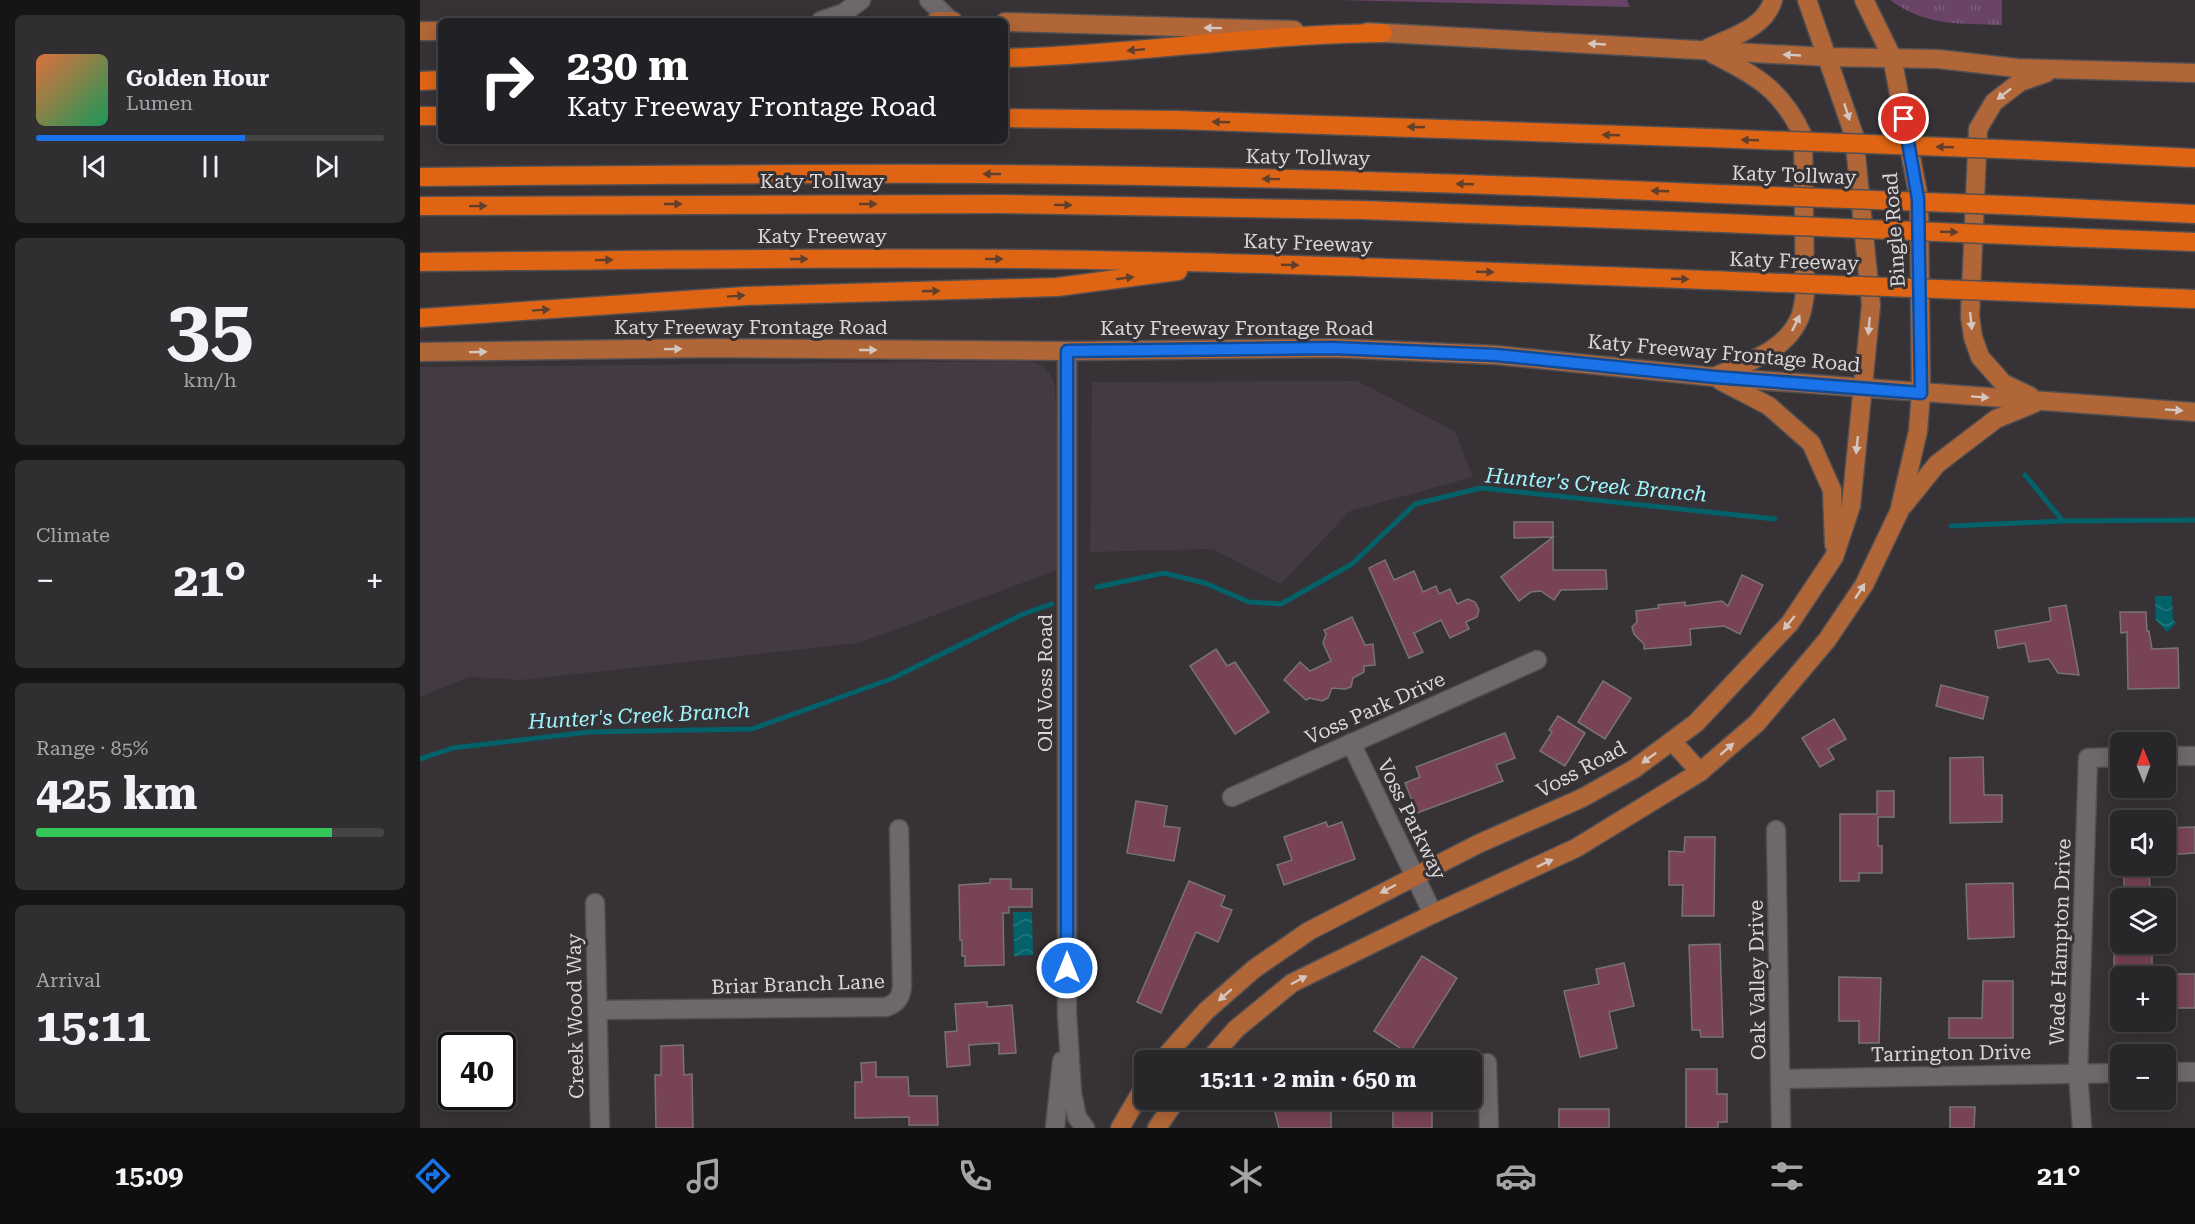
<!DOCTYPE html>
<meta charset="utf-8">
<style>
:root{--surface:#282628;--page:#302e30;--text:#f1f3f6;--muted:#a5a5a8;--line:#444345;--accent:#1a73e8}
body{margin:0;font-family:"Roboto Serif",serif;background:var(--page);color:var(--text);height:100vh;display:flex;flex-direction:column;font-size:22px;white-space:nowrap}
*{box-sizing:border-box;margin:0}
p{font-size:20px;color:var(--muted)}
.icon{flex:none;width:33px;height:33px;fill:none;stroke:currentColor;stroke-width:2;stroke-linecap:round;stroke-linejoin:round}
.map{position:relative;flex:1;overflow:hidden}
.sheet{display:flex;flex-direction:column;gap:15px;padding:15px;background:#161516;width:420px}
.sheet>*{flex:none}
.banner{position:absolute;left:18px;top:18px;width:570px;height:126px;border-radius:9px;box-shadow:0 3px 15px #0003,0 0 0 2px var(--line);background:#202124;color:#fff;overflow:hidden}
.needle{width:39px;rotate:359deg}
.fabs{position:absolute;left:1690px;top:732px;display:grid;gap:12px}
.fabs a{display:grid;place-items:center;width:66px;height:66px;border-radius:9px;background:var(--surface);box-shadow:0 3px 15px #0003,0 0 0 2px var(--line);font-size:30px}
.speed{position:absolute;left:18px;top:1032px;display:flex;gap:12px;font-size:30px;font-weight:700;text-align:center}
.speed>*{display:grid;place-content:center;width:78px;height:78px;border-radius:50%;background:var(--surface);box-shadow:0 3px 15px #0003,0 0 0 2px var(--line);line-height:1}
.speed .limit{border:3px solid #111;border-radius:9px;background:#fff;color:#111}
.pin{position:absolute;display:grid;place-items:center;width:51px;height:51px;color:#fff;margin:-26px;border:3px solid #fff;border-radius:50%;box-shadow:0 2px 6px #0007}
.me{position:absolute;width:66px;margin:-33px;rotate:0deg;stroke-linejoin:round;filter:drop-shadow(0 0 4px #0008)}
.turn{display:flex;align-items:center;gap:21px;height:126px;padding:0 30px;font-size:27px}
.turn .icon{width:78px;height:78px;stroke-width:2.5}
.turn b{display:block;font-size:42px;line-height:51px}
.big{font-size:45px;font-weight:700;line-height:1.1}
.sheet .widget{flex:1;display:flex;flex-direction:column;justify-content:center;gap:9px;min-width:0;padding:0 21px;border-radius:9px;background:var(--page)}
.sheet .dial{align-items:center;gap:0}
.dial b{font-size:78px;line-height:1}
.song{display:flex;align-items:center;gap:18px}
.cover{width:72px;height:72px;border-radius:9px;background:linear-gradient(135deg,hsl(20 70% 55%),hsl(150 70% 35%))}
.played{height:6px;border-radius:3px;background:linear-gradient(90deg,var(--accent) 60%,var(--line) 60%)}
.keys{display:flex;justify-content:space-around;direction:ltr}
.heat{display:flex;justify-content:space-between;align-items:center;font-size:33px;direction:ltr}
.charge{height:9px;border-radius:4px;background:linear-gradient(90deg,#34c759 85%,var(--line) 0)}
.trip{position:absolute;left:714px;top:1050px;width:348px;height:60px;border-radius:9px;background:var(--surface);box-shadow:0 3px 15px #0003,0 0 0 2px var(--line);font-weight:700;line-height:60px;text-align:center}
.menu{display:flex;height:96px;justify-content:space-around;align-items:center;background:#100f10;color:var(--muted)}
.menu .icon{width:42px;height:42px}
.menu .current{color:var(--accent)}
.menu b{font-size:27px;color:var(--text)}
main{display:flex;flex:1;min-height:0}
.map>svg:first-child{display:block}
.built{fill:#433a42}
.grass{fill:url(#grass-tufts)}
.pitch{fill:#694467}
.water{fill:url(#water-waves)}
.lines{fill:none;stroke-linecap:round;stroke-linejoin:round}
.stream{stroke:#036269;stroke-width:5}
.building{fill:#784354;stroke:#797375;stroke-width:1.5}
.minor-casing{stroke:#524f52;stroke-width:21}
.major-casing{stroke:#524f52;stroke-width:21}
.highway-casing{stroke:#524f52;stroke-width:21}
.minor{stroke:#6d686c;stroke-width:18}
.major{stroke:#b16637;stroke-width:18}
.highway{stroke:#df6514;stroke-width:18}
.highway-bridge-casing{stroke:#524f52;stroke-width:21;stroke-linecap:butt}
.highway-bridge{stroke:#df6514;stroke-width:18}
.oneway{fill:#d4c6c1}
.oneway2{fill:#603f2d}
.route-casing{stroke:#114b97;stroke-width:15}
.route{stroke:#1a73e8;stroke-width:10}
.labels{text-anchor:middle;stroke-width:6;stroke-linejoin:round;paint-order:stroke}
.street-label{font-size:20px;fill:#dad7d9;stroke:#363235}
.water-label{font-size:21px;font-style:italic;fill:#9ef5fe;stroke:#363235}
</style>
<main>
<section class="sheet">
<div class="widget">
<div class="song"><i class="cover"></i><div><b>Golden Hour</b><p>Lumen</p></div></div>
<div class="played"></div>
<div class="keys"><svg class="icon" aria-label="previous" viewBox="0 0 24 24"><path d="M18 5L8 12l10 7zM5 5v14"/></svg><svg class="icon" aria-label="pause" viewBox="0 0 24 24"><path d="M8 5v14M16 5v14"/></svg><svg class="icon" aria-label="next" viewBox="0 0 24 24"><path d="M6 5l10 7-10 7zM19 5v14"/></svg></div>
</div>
<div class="widget dial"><b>35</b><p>km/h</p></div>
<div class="widget"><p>Climate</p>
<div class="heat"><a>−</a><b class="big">21°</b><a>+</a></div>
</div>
<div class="widget"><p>Range · 85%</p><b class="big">425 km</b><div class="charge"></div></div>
<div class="widget"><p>Arrival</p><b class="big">15:11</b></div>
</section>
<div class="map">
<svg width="1775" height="1128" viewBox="0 0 1775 1128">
<defs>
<pattern id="grass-tufts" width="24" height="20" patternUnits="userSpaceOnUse" patternTransform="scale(1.5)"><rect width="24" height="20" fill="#694467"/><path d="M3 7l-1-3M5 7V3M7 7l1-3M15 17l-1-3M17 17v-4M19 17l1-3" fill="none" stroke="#7e5e7c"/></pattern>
<pattern id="water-waves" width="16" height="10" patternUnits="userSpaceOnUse" patternTransform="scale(1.5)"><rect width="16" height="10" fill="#036269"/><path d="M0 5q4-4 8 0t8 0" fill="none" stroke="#27787e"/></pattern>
</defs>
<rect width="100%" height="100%" fill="#363235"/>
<!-- built -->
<g class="built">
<polygon points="610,361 621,365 630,373 635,386 643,568 439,643 101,680 49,677 0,697 0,367"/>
<polygon points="937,381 1035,431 1053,477 930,511 861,584 792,549 670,552 672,382"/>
</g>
<!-- grass -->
<path class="grass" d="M1470 0H1582V25C1539 23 1507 27 1470 0Z"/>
<!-- pitch -->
<polygon class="pitch" points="916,0 1207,0 1210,7"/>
<!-- water -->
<g class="water">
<polygon points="1735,596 1752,596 1753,620 1756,623 1747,632 1736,620"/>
<polygon points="593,912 612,912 613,955 594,956"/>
</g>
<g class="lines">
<!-- stream -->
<g class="stream">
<polyline points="1605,475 1643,521 1775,520"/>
<polyline points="1531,526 1643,521"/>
<polyline points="677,587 744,573 785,583 829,602 861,604 932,564 995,504 1061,488 1355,519"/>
<polyline points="0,759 33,748 169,732 332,729 471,679 603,614 632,604"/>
</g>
</g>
<!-- building -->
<g class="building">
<polygon points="1094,522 1133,522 1133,570 1186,570 1187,589 1141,590 1134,600 1121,591 1111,592 1099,601 1081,577 1133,537 1094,538"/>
<polygon points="965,560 974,580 994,571 1003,592 1016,586 1019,594 1030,589 1037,604 1048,599 1055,602 1059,610 1057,617 1046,622 1049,629 1030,638 1021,620 994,633 1003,652 989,658 949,568"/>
<polygon points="1322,575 1343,585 1320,634 1304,626 1270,629 1271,645 1224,649 1224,644 1214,634 1212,627 1217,622 1216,611 1239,608 1238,605 1265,602 1265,606 1302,601 1308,606"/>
<polygon points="1646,605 1659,675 1638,673 1629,659 1609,662 1605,643 1578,648 1575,631 1631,621 1629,608"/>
<polygon points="1700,612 1726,612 1727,631 1729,631 1732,649 1758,648 1759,688 1708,689 1707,632 1701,633"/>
<polygon points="932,617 945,645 953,644 955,665 944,666 944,672 933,678 931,687 925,689 912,688 908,698 902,701 890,698 886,700 864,680 880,662 890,671 911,661 903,643 906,634 904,630"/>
<polygon points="796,649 807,666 815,662 849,712 815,734 770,666"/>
<polygon points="1183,681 1211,698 1185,739 1158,722"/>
<polygon points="1521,685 1568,697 1563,719 1516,706"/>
<polygon points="1138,716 1165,733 1145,766 1120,751 1132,732 1129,730"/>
<polygon points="1414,719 1426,739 1408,749 1414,759 1400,767 1382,738"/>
<polygon points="1085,733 1095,758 1076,765 1083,781 997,813 985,783 1000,777 996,767"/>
<polygon points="1563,757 1564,795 1582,795 1582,822 1530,823 1530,758"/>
<polygon points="1457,791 1474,791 1474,817 1458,817 1458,846 1462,846 1462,873 1439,873 1439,881 1420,881 1420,814 1457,814"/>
<polygon points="716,801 747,806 744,826 760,828 754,861 707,853"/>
<polygon points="906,822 908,827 922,822 935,859 864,885 857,865 872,860 864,837"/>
<polygon points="1775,827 1775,853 1746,855 1746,828"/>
<polygon points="1265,837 1295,837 1294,916 1262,916 1263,885 1249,885 1249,851 1264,852"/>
<polygon points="1703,866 1729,866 1730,890 1719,891 1719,898 1705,898"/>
<polygon points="570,879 591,879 591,889 612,889 612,907 589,907 589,913 583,913 584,965 545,966 545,956 542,956 542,940 540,940 539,885 570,883"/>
<polygon points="769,881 805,896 801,906 812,910 798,942 776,932 741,1013 717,1002"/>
<polygon points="1593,883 1594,937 1548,939 1546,884"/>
<polygon points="1300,944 1303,1037 1281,1037 1280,1030 1272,1030 1269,945"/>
<polygon points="1694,944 1732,944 1732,976 1716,976 1716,972 1694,972"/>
<polygon points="1002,956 1037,978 989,1054 954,1031"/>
<polygon points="1204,963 1214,1006 1189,1012 1197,1048 1160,1057 1144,991 1179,984 1176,969"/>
<rect x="1746" y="974" width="29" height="34"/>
<polygon points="1419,977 1461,978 1459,1043 1439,1043 1439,1021 1419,1021"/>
<polygon points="1563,981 1593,981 1593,1038 1529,1038 1529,1018 1562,1018"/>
<polygon points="567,1002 567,1007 592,1005 596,1053 579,1054 579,1043 549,1045 550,1065 527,1067 525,1032 537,1031 535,1004"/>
<polygon points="263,1045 264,1075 272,1074 273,1128 236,1128 235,1075 241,1075 241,1046"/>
<polygon points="456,1062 456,1077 488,1077 489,1096 517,1096 518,1125 489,1125 489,1117 435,1118 435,1082 442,1082 441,1063"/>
<polygon points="1266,1069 1297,1069 1297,1094 1307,1094 1307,1122 1298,1122 1298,1128 1266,1128"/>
<polygon points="852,1100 911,1100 911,1128 859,1128"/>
<rect x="973" y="1100" width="39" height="28"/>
<polygon points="1530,1107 1555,1107 1554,1128 1530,1128"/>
<rect x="1139" y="1109" width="50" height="19"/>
</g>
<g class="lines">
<defs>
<g id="minor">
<polyline points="509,0 531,21"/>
<polyline points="401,21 424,13 441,0"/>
<polyline points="647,351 647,1014 652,1093 657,1117 665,1128"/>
<polyline points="931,743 1013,914"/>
<polyline points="1746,756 1775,756"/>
<polyline points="812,797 1117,660"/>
<polyline points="1356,830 1361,1128"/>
<polyline points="175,903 180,1128"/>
<path d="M179 1010 466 1007C477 1003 481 998 482 986L479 829"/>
<polyline points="1067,1063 1069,1128"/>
<polyline points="1746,1072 1775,1072"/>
<polyline points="1361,1079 1701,1073"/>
<polyline points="635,1128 642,1061"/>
<polyline points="1662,1128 1658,1073 1668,758 1701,757"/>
</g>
<g id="major">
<polyline points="516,21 533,21"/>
<polyline points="585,22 874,30"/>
<polyline points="0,31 21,31"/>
<polyline points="947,32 1408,57 1518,59 1597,68 1775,73"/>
<path d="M1288 48C1312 37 1345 28 1353 0"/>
<path d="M1293 54C1337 76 1362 90 1383 136L1385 293C1384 301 1383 309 1380 317 1366 351 1328 362 1296 376"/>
<polyline points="0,352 291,348 647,351 913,348 1076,355 1295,377 1775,412"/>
<polyline points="1301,381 1349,406 1391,443 1412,490 1414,544"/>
<polyline points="1610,396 1583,383 1560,357 1553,337 1550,316 1558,129 1574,102 1600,82 1626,73"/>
<polyline points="1483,506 1517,464 1576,419 1615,403"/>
<polyline points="1252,741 1280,772"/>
<polyline points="742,1060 786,1011 834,969 889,931 1058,844 1162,798 1214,769 1276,723 1370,623 1414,557 1431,506 1451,305 1434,135 1387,0"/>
<polyline points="789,1060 816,1029 872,983 1013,914 1156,848 1280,772 1337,723 1407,640 1444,585 1479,512 1498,431 1501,393 1499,199 1472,57 1444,0"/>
<polyline points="700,1128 724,1087"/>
<polyline points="737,1128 756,1100"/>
</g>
<g id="highway">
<path d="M585 58C711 55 837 34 963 33"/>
<polyline points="0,81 21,80"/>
<polyline points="0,116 21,116"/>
<polyline points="585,118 757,120 1291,138"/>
<polyline points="1604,150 1775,158"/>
<path d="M0 177C189 175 379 173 568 174 812 176 1055 183 1299 194"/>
<polyline points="0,206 580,204 942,210 1303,223"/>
<polyline points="1608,206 1775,214"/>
<polyline points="1612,236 1775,242"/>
<path d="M0 262C202 260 404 257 606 259 841 262 1076 272 1311 281"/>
<polyline points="1620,293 1775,299"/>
<polyline points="0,318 325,296 637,287 758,271"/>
</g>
</defs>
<!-- minor casing -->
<use href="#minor" class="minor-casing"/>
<!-- major casing -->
<use href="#major" class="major-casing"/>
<!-- highway casing -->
<use href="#highway" class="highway-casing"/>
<!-- minor -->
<use href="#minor" class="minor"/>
<!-- major -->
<use href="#major" class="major"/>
<!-- highway -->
<use href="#highway" class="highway"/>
<defs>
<g id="highway-bridge">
<polyline points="1291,138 1604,150"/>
<polyline points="1299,194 1608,206"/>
<polyline points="1303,223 1612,236"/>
<polyline points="1311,281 1620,293"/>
</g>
</defs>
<!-- highway-bridge casing -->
<use href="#highway-bridge" class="highway-bridge-casing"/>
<!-- highway-bridge -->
<use href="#highway-bridge" class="highway-bridge"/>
</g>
<!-- one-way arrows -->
<defs><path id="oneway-solid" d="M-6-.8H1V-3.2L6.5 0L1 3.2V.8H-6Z" transform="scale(1.5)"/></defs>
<g class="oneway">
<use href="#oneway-solid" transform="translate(793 28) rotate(-179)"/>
<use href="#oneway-solid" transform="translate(1177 44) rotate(-177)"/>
<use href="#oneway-solid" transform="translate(1372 55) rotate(-177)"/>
<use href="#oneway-solid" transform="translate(1584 94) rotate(142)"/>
<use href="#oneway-solid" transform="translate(1427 112) rotate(72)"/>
<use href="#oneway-solid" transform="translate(1551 321) rotate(84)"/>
<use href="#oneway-solid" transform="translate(1376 323) rotate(-64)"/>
<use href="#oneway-solid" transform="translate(1449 326) rotate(95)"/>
<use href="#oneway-solid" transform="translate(253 349) rotate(-1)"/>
<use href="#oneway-solid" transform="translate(448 350)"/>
<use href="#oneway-solid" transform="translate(58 352) rotate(-1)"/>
<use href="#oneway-solid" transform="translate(1560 397) rotate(4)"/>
<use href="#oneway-solid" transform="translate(1754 410) rotate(4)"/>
<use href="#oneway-solid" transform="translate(1437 445) rotate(96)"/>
<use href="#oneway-solid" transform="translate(1440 591) rotate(-57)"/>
<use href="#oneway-solid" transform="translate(1369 623) rotate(129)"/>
<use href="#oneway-solid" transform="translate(1307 749) rotate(-41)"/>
<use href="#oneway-solid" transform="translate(1229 758) rotate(144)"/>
<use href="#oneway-solid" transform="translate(1125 863) rotate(-25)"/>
<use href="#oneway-solid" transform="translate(968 889) rotate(152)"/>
<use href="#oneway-solid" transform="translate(879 980) rotate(-28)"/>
<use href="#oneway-solid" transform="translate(805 995) rotate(139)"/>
</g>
<g class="oneway2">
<use href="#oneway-solid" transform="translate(716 50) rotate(175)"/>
<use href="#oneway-solid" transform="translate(801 122) rotate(-178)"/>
<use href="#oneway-solid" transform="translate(996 127) rotate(-178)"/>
<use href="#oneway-solid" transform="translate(1191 135) rotate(-178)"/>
<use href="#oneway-solid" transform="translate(1330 140) rotate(-178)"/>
<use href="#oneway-solid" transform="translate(1525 147) rotate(-178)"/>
<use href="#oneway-solid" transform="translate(572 174) rotate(-180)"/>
<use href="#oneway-solid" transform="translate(851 179) rotate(-179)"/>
<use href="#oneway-solid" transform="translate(1045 184) rotate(-178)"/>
<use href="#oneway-solid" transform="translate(1240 191) rotate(-178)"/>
<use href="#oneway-solid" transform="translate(253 204)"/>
<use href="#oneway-solid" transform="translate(448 204)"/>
<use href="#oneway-solid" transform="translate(643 205) rotate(1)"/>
<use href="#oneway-solid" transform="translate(58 206) rotate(-1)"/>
<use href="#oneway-solid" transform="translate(1529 232) rotate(2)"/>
<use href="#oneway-solid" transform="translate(379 259)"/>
<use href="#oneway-solid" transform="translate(574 259)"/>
<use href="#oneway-solid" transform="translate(184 260) rotate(-1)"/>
<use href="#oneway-solid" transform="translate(870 265) rotate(2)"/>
<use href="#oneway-solid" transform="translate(1065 272) rotate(2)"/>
<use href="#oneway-solid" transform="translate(705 278) rotate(-8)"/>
<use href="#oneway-solid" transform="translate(1260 279) rotate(2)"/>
<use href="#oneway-solid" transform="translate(511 291) rotate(-2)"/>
<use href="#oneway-solid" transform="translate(316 296) rotate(-4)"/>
<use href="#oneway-solid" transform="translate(121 310) rotate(-4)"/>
</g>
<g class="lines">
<defs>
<polyline id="route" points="647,968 647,351 913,348 1076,355 1295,377 1501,393 1498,199 1484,119"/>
</defs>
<!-- route casing -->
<use href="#route" class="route-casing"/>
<!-- route -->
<use href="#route" class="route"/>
</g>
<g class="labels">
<!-- street labels -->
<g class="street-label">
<text transform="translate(888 157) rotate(1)" y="7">Katy Tollway</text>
<text transform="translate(1374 175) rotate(2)" y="7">Katy Tollway</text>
<text x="402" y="188">Katy Tollway</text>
<text transform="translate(1474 230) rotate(-94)" y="7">Bingle Road</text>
<text x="402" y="243">Katy Freeway</text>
<text transform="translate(888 243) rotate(2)" y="7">Katy Freeway</text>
<text transform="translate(1374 261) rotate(2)" y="7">Katy Freeway</text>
<text x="331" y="334">Katy Freeway Frontage Road</text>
<text x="817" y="335">Katy Freeway Frontage Road</text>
<text transform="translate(1304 353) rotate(5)" y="7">Katy Freeway Frontage Road</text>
<text transform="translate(625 683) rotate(-90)" y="7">Old Voss Road</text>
<text transform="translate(955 708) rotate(-24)" y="7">Voss Park Drive</text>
<text transform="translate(1161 769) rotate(-28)" y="7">Voss Road</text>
<text transform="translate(992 819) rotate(64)" y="7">Voss Parkway</text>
<text transform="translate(1640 942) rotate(-88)" y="7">Wade Hampton Drive</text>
<text transform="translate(1337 980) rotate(-91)" y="7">Oak Valley Drive</text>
<text transform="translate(378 984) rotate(-2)" y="7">Briar Branch Lane</text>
<text transform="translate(155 1016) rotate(-91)" y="7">Creek Wood Way</text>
<text transform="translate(1531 1053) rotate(-1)" y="7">Tarrington Drive</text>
</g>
<!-- water labels -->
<g class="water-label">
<text transform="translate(1176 485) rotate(5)" y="7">Hunter's Creek Branch</text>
<text transform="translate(219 716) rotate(-3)" y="7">Hunter's Creek Branch</text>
</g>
</g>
</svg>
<div class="fabs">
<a><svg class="needle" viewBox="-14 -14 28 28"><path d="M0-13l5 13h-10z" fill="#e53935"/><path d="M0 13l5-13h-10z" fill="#a5a5a8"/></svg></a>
<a><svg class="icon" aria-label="sound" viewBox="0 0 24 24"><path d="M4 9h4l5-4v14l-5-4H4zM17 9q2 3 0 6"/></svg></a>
<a><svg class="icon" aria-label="layers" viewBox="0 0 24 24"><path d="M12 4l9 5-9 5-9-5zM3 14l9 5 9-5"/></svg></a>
<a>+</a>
<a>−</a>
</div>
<div class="speed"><div class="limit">40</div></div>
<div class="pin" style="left:1484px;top:119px;background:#d93025"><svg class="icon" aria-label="arrive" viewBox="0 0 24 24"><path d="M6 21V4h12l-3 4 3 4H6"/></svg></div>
<svg class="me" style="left:647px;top:968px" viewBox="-20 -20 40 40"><circle r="17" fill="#1a73e8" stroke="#fff" stroke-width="3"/><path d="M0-11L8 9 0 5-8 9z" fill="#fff"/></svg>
<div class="trip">15:11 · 2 min · 650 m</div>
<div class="banner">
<div class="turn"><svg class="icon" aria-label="right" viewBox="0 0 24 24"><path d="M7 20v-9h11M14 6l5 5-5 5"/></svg><div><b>230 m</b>Katy Freeway Frontage Road</div></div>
</div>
</div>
</main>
<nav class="menu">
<b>15:09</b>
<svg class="icon current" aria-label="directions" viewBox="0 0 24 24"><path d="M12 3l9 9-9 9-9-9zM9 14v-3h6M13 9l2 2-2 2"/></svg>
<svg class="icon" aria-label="music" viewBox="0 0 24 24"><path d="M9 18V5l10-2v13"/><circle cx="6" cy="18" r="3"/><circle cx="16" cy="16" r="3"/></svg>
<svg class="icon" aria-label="phone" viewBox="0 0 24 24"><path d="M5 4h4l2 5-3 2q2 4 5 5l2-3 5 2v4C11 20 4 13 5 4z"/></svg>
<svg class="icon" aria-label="climate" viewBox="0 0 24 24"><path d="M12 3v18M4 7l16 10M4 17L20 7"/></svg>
<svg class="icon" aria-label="car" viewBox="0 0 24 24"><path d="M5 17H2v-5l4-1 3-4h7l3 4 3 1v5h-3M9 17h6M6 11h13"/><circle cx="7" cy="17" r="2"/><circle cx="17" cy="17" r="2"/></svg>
<svg class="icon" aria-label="filters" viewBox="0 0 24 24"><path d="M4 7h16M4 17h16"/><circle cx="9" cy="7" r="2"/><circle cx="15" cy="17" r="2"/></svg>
<b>21°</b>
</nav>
